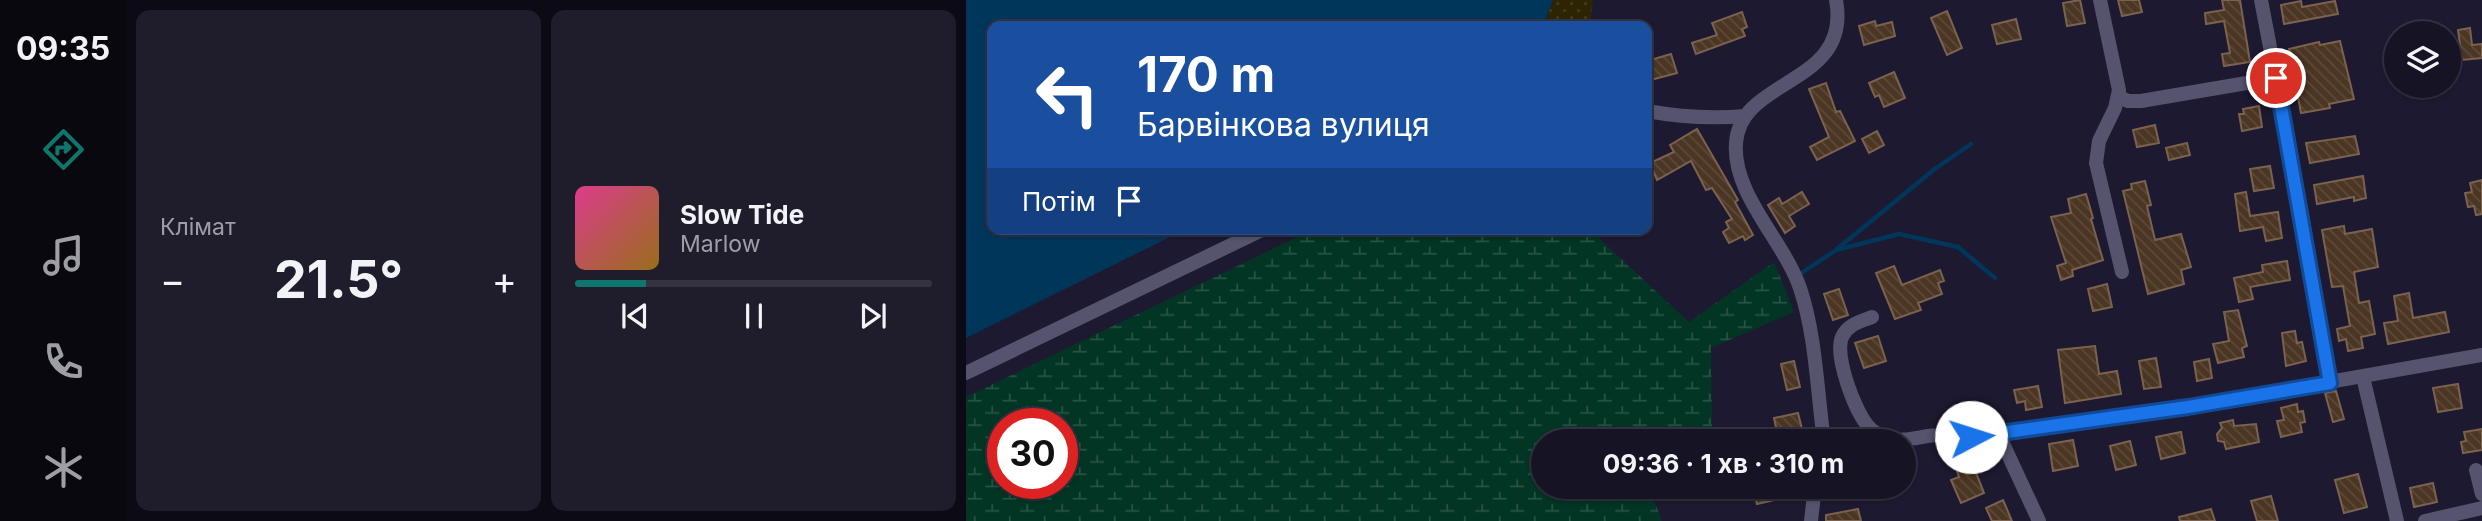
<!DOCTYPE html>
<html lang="uk">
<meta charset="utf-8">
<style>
:root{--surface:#161324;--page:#1f1c2c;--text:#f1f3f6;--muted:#9e9ea6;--line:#353241;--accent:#0f766e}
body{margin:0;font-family:Inter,sans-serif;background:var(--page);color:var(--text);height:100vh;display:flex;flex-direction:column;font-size:26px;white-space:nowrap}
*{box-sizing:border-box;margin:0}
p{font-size:23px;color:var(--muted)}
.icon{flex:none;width:38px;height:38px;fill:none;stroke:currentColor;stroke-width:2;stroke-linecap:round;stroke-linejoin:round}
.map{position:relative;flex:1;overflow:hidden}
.sheet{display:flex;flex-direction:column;gap:10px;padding:10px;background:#0c0a14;width:840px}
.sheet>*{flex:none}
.banner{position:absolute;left:21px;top:21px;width:665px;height:214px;border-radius:14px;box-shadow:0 2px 5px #0004,0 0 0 2px var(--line);background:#1a4fa0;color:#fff;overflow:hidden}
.buttons{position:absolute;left:1418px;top:21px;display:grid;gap:14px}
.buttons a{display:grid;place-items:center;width:77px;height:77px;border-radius:50%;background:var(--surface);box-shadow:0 2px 5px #0004,0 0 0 2px var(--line);font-size:35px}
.speed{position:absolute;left:21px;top:408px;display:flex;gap:14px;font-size:35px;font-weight:700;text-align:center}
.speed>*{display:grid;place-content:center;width:91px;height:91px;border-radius:50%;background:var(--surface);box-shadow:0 2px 5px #0004,0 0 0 2px var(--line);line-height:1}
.speed .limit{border:10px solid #d22;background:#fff;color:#111}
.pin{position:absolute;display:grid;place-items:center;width:60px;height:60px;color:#fff;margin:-30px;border:4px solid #fff;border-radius:50%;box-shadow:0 2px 7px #0007}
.me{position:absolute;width:77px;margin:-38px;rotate:85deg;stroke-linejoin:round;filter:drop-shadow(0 0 5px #0008)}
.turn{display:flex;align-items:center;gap:24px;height:147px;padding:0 35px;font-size:32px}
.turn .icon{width:91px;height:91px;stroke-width:2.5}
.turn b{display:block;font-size:49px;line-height:60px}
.then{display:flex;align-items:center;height:66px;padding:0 35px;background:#0003;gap:14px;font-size:26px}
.big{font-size:52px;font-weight:700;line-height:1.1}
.sheet .tile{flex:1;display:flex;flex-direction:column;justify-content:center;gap:10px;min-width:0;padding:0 24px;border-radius:14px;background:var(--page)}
.song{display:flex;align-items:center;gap:21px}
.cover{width:84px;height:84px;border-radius:10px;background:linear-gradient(135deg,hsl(330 70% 55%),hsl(40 70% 35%))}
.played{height:7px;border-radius:4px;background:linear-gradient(90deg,var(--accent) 20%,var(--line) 20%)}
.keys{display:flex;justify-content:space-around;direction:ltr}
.heat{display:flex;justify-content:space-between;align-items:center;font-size:38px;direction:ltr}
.sheet .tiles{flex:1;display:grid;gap:10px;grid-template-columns:repeat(2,1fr)}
.trip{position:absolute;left:565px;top:429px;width:385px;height:70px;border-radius:35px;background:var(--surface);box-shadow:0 2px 5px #0004,0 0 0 2px var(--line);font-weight:700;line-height:70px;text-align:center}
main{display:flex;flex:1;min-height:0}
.tabs{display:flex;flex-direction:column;width:126px;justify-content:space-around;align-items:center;background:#09080e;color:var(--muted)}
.tabs .icon{width:49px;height:49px}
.tabs .current{color:var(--accent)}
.tabs b{font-size:32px;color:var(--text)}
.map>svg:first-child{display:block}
.wetland{fill:url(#wetland-marsh);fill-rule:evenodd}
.sand{fill:url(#sand-dots)}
.water{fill:#01365b}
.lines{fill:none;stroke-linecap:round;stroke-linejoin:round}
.stream{stroke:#01365b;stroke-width:4.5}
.building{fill:url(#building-back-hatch);stroke:#7b624e;stroke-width:2}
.minor{stroke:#56536e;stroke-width:14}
.route-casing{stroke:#114b97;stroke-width:18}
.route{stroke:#1a73e8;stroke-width:12}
</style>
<main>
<nav class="tabs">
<b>09:35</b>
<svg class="icon current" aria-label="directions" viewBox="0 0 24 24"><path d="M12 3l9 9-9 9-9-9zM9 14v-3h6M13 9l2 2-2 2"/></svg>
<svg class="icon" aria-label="music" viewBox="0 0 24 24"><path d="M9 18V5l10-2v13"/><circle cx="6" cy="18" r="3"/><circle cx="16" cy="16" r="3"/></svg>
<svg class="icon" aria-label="phone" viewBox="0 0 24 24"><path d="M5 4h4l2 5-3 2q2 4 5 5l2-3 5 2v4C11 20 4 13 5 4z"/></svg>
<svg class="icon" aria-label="climate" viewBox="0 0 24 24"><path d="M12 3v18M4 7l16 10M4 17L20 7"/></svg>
</nav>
<section class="sheet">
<div class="tiles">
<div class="tile"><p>Клімат</p>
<div class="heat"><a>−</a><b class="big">21.5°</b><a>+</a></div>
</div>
<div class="tile">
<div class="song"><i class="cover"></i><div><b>Slow Tide</b><p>Marlow</p></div></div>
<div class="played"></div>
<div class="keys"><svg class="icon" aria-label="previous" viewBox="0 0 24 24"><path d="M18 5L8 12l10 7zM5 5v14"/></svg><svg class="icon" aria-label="pause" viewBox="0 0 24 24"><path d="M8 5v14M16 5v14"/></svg><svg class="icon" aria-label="next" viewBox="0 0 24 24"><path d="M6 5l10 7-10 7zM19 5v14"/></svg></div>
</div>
</div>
</section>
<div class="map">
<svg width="1516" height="521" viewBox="0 0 1516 521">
<defs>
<pattern id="wetland-marsh" width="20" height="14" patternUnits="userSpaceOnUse" patternTransform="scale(1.75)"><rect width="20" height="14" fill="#023523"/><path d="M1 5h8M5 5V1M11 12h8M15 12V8" fill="none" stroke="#285344"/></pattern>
<pattern id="sand-dots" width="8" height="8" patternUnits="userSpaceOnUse" patternTransform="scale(1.75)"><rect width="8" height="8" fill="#2c2403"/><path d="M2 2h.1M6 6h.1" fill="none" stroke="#413a1c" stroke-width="1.8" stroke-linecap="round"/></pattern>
<pattern id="building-back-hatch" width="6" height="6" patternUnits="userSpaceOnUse" patternTransform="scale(1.75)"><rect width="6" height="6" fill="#4b3523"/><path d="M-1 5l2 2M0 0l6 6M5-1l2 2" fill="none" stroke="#5d4939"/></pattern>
</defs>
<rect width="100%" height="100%" fill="#1d1930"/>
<!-- wetland -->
<path class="wetland" d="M348 229H623L723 322 808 262 828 312 745 348 746 428 728 441H578V486L683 487 696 521H0V397ZM37 424H96V483H37Z"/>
<!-- sand -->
<polygon class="sand" points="587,0 627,0 624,26 575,26 579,21"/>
<!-- water -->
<polygon class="water" points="0,0 587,0 579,21 575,26 26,26 26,229 220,229 0,338"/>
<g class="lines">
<!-- stream -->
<g class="stream">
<polyline points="871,249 970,168 1005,144"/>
<polyline points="834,274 870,250 933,234 992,247 1029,278"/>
</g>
</g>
<!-- building -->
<g class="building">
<polygon points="1114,0 1119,23 1101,26 1097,3"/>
<polygon points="1152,0 1173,0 1176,12 1156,16"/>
<polygon points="1256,0 1274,0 1284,62 1258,66 1256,54 1264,53 1258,21 1240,24 1239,13 1258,10"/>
<polygon points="1335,1 1336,7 1369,1 1372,14 1318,24 1315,5"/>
<polygon points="981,11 996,48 981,55 965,18"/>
<polygon points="776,12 781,27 776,29 779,36 730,54 726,43 751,35 746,23"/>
<polygon points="1050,19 1055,39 1031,44 1026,25"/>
<polygon points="909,21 910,26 926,22 929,36 898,45 893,26"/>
<polygon points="1504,28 1506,45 1516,44 1516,58 1496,60 1492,30"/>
<polygon points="1374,41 1388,99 1363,104 1364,108 1335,113 1323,49 1353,42 1354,45"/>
<polygon points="705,54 711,73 681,81 681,61"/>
<polygon points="928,72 939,98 918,107 913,95 909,97 903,83"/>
<polygon points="860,83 870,112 874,111 889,141 851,160 844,147 863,137 843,89"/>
<polygon points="1293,106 1296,127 1276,131 1273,114 1278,114 1277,109"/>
<polygon points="1189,125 1193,143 1171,147 1167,130"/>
<polygon points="731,129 772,200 769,202 787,235 779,240 777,236 763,243 757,232 763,228 760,222 766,219 746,188 740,190 725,161 691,180 684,163 708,152 704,145"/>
<polygon points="911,131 918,145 903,153 896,139"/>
<polygon points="1389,136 1393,154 1344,163 1340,143"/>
<polygon points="1221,143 1224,155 1203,160 1200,148"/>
<polygon points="1304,166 1308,188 1288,191 1284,169"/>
<polygon points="1397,176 1400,198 1388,201 1388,197 1351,204 1348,185"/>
<polygon points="1516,180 1516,214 1510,215 1508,206 1502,207 1499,193 1506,192 1504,183"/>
<polygon points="1179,181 1185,205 1181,206 1189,240 1215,234 1225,267 1215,270 1218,284 1182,294 1157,191 1166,189 1165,184"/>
<polygon points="836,192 843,204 823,216 829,226 819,233 802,205 813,198 816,204"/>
<polygon points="1280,192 1284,216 1312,212 1316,238 1300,241 1297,227 1274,231 1269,194"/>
<polygon points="1120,194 1127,218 1125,219 1137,260 1106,270 1107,276 1095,280 1091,266 1100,263 1085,217 1105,213 1102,199"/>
<polygon points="1378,226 1379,234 1406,229 1412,267 1388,272 1393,303 1403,301 1409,334 1395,337 1397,348 1382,351 1380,339 1373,341 1371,329 1384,326 1377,286 1366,287 1356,230"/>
<polygon points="1321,261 1324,280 1284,287 1287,299 1273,302 1268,278 1297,272 1296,265"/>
<polygon points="928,266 936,285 974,270 978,281 972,283 976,294 952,303 955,310 929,319 910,273"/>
<polygon points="1141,284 1146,307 1127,311 1122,289"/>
<polygon points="873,289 882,315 867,320 858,294"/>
<polygon points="1443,293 1447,318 1479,312 1483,332 1422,344 1418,323 1432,321 1428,296"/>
<polygon points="1272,310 1281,346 1276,348 1278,357 1252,363 1247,344 1263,341 1258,312"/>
<polygon points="1329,331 1331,343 1336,342 1340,361 1320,366 1316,333"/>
<polygon points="912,336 920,361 898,368 889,343"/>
<polygon points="1129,346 1133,374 1151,371 1155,394 1099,403 1092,350"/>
<polygon points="1190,358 1195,387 1178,389 1173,361"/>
<polygon points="1243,359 1246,378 1231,381 1228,362"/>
<polygon points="828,361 834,387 821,390 815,364"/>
<polygon points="1492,384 1496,408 1472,412 1467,388"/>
<polygon points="1072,386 1076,407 1060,410 1059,401 1051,403 1048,390"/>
<polygon points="1370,391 1378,419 1367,422 1359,393"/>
<polygon points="1331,404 1332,412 1337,411 1339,422 1334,423 1336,432 1315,437 1311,421 1318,420 1315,408"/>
<polygon points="832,413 838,437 813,441 808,418"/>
<polygon points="1267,420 1268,426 1290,424 1293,442 1260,449 1258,442 1252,441 1251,434 1256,428 1254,423"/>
<polygon points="1516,429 1516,450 1497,453 1495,442 1500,441 1498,432"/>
<polygon points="1215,432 1219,453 1195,459 1190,437"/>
<polygon points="1107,440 1112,466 1087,471 1083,444"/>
<polygon points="1164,441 1170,465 1150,470 1144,446"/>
<polygon points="1007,465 1018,493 995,503 985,480 993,477 991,471"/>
<polygon points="1392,474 1401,507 1378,513 1369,480"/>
<polygon points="1467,483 1471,502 1448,507 1444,488"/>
<polygon points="810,487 813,499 791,504 788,493"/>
<polygon points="1305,496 1312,521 1291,521 1285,501"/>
<polygon points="1037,500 1046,521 1026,521 1020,508"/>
<polygon points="892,509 895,521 860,521 860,515"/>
<polygon points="1245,509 1249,521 1214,521 1213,517"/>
</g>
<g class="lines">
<!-- minor -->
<g class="minor">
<polyline points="1134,0 1153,90 1149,108 1133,141 1130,163 1156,272"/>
<polyline points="1295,0 1335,209 1364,383"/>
<polyline points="1153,97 1162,101 1175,101 1310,78"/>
<path d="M681 111C714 117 745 119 779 116"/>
<path d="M906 317C894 322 882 324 876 337 868 356 889 412 903 427 906 431 916 437 921 438 938 443 957 435 974 435 994 435 1013 436 1033 435L1073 521"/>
<polyline points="0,373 298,229"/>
<polyline points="1397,377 1431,521"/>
<polyline points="1033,435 1222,407 1516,355"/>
<path d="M858 441C851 391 850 336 834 288 818 241 766 194 770 143 774 77 886 86 870 0"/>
<polyline points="1510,470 1516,494"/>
<polyline points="845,521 849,486"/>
<polyline points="1459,521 1516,508"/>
</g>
</g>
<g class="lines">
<defs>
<polyline id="route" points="1005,437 1222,407 1364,383 1310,78"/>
</defs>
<!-- route casing -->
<use href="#route" class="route-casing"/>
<!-- route -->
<use href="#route" class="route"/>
</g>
</svg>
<div class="buttons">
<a><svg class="icon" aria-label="layers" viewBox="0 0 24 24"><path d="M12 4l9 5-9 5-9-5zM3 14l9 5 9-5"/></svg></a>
</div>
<div class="speed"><div class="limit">30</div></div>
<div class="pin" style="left:1310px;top:78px;background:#d93025"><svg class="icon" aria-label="arrive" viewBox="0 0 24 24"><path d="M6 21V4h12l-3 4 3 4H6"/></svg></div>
<svg class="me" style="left:1005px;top:437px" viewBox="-20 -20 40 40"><circle r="19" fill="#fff"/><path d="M0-13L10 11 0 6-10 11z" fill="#1a73e8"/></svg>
<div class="trip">09:36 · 1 хв · 310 m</div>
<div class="banner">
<div class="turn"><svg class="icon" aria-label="left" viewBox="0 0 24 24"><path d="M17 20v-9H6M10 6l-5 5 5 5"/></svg><div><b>170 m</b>Барвінкова вулиця</div></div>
<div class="then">Потім<svg class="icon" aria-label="arrive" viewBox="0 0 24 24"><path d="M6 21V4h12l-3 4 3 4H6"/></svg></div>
</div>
</div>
</main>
